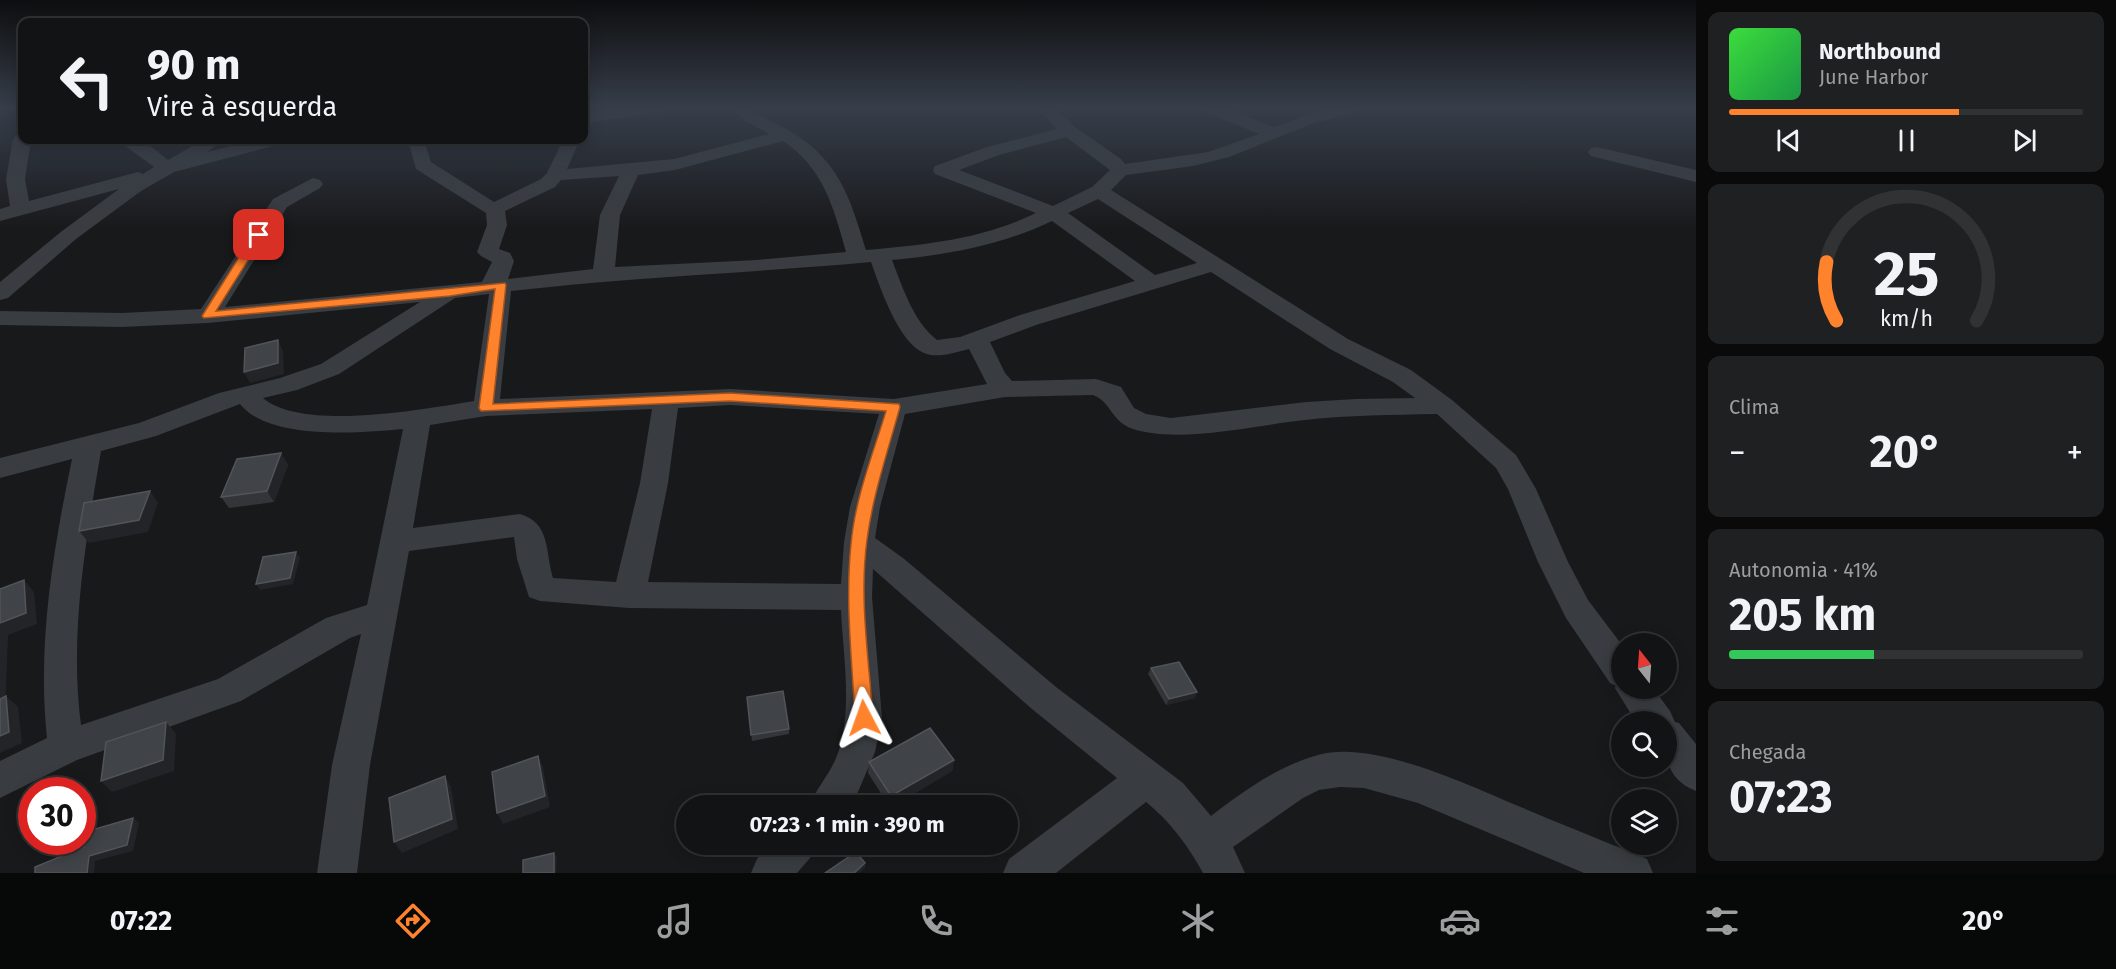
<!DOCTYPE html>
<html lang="pt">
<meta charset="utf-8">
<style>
:root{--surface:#121314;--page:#1f2022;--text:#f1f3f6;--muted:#9c9ea0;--line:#313234;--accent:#ff822c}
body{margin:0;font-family:"Fira Sans",sans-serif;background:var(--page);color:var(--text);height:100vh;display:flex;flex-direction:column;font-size:22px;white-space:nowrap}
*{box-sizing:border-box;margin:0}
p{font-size:20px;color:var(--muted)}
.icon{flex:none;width:33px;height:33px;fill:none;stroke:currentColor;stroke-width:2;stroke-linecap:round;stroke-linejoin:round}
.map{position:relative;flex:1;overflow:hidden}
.drawer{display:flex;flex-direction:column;gap:12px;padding:12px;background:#0a0a0b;width:420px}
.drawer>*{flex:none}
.guide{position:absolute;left:18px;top:18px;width:570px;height:126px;border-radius:12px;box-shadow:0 3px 15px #0003,0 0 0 2px var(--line);background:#121314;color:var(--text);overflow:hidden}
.needle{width:39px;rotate:343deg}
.tools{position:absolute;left:1611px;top:633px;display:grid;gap:12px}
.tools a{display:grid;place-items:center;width:66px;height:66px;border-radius:50%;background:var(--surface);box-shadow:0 3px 15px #0003,0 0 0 2px var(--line);font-size:30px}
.speed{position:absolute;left:18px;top:777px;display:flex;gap:12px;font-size:30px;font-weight:700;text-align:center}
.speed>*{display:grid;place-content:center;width:78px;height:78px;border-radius:50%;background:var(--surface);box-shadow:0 3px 15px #0003,0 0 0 2px var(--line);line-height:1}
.speed .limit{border:9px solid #d22;background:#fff;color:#111}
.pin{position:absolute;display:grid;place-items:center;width:51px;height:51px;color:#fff;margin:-26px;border-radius:12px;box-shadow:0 3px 9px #0006}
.me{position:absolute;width:66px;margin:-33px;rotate:356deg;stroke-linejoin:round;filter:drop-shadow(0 0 4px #0008)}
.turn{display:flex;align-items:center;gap:21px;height:126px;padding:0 30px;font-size:27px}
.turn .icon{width:78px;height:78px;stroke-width:2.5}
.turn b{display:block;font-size:42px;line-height:51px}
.big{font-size:45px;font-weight:700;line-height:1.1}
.drawer .tile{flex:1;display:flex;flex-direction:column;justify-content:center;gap:9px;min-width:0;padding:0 21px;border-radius:12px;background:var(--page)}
.drawer .dial{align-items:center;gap:0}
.dial svg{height:156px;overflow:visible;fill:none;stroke:var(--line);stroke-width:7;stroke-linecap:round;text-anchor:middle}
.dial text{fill:var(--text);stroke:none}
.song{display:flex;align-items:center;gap:18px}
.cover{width:72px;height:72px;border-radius:9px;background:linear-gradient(135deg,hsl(120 70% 55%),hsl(140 70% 35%))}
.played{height:6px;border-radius:3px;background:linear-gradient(90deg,var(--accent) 65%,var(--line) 65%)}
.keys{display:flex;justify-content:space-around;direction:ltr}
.heat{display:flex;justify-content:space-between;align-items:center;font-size:33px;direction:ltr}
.charge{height:9px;border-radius:4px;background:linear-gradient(90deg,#34c759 41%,var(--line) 0)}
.trip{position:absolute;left:676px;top:795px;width:342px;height:60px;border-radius:30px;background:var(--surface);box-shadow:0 3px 15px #0003,0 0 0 2px var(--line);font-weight:700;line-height:60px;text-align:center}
.tab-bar{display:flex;height:96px;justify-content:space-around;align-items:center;background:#070808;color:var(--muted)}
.tab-bar .icon{width:42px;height:42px}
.tab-bar .current{color:var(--accent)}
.tab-bar b{font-size:27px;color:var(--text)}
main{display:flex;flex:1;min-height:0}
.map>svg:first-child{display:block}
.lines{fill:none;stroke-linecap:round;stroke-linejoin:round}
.minor{fill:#393c40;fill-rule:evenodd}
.wall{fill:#343539}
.shaded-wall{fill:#232427}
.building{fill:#404347;stroke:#515459;stroke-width:1.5}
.route{fill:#ff822c;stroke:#a6541d;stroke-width:1.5}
</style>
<main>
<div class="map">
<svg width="1696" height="873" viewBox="0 0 1696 873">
<rect width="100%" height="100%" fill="#18191b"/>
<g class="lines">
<!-- minor -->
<g class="minor">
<polygon points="630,107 671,107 663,112 584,123 584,113"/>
<path d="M729 107C748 105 754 113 771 121 834 151 847 186 866 250 925 245 983 239 1036 213L935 174 933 170 935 166 987 147 1057 129 1037 107H1054L1075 127 1121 159 1125 164 1208 152 1259 134 1204 111 1202 107H1223L1274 127 1331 107H1361L1359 111 1314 123 1229 157 1193 166 1126 175 1111 190 1348 339 1411 370 1452 400 1516 455 1536 489 1568 562 1588 600 1622 645V688H1653L1670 711 1675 722 1679 723 1696 744V791C1662 777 1666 753 1666 722H1636L1615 688 1616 686 1610 683 1566 618 1538 562 1508 489 1496 468 1437 414C1393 415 1349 415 1305 420 1256 425 1179 444 1133 429 1110 421 1112 402 1093 395L1005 397 905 414 880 507 875 538 903 558 1056 687 1183 783 1211 816C1244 791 1278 766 1318 755 1374 739 1470 786 1523 808 1559 823 1596 838 1633 853L1647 859 1653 873H1584L1418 803 1364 788 1340 787 1319 790 1303 798 1233 847 1245 873H1203C1189 847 1169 820 1146 802L1056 873H1003L1009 859 1117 778 1032 709 873 569 872 597 882 718 875 752 852 806H809C817 787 831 773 838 753 853 709 843 656 841 610L629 608 540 601 529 597 517 559 514 537 409 551 370 765 357 873H317L332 765 361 634 350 638 241 701 77 760 0 798V761L47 738C37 644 53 551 72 459L0 478V458L139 423 219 393 280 378 321 364 420 302 208 323 122 327 0 325V311L122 313 201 309 273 199 313 178 320 180 323 184 320 188 287 207 225 307 482 282 492 262 481 256 477 252 487 225 486 213 416 169 408 140H424L431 162 494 202 541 179 547 173 563 140H580L567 169 674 159 769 134 744 120ZM1066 137 1110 170 1092 187 1053 206 959 170 999 155ZM783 141C823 167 834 208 846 252L757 260 615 267 620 215 638 175 675 170ZM619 176 600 215 593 269 508 279 514 261 510 253 499 249 507 225 505 211 555 187 561 180ZM1098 199 1197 263 1155 275 1068 213ZM1052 221 1135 281 1020 315 960 337 937 340C913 321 903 288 892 260 947 255 1002 245 1052 221ZM871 262C880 287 898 342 924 353 937 359 956 352 969 349L987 384 894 399 730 389 500 399 511 291C631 277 751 273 871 262ZM1211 272 1330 349 1393 382 1415 398 1356 399 1306 402 1171 418 1146 414 1134 408 1121 387 1096 379 1012 381 1005 373 990 342 1036 325ZM489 294 474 401C425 409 303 432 263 398L297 390 339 374 455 298ZM240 404C269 441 361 433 403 429L367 605 326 618 218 679 81 725C69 634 86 540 101 451L156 436ZM730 405 879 414 850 507 844 542 841 584 648 582 668 483 678 408ZM652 409 640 483 616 582 553 578C545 552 551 523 520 514L413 528 430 425 486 416Z"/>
<path d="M22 134V140H31L25 179 29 201 138 172 143 174 154 167C147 161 121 144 119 140 146 140 147 143 168 160L203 140H224L207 152 256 140H284L281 144 174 172 141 191 76 239 8 298 0 300V282L62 231 119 189 0 221V209L10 206 6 179 13 139 16 135Z"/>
<polygon points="1597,147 1696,170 1696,182 1591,156 1588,152 1591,148"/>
<polygon points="769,844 816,844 810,858 797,873 751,873 757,859"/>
</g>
</g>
<!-- wall -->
<g class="wall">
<polygon points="281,453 288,465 274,502 229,508 221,497"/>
<polygon points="1151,668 1195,698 1166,705 1148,674"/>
<polygon points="747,697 789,729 789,734 752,741"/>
<polygon points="954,760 952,771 893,806 889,806 868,773 869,762"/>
</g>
<!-- shaded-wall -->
<g class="shaded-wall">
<polygon points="278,340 283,351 284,374 250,383 244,372"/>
<polygon points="281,453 288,465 274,502 267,491"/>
<polygon points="150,491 158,503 148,532 89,543 79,531"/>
<polygon points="296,552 300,558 293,584 260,590 256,584"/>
<polygon points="24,580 34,592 37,624 8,635 5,713 0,709 0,623"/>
<polygon points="1197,692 1195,698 1166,705 1169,699"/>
<polygon points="6,696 18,707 22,743 0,753 0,736"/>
<polygon points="166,722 176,734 174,771 112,792 101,781"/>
<polygon points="538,756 543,767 550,807 503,824 497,813"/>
<polygon points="954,760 952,771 893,806 890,806 891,796"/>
<polygon points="445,776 451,787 458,829 402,853 394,842"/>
<polygon points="133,818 139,823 133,851 95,861 94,873 87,873 89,856"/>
<polygon points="554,853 557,858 556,873 554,873"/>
<polygon points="865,863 865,868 859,873 854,873"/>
</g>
<!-- building -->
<g class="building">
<polygon points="278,340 278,363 244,372 245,348"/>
<polygon points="281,453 267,491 221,497 237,459"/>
<polygon points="150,491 139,520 79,531 84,503"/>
<polygon points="296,552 290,578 256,584 263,557"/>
<polygon points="24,580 26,613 0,623 0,589"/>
<polygon points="1179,662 1197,692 1169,699 1151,668"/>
<polygon points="783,691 789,729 751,735 747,697"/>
<polygon points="6,696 9,732 0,736 0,699"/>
<polygon points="166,722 163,760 101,781 106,742"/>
<polygon points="930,728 954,760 891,796 869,762"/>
<polygon points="538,756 545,796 497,813 492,772"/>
<polygon points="445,776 452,819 394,842 389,798"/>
<polygon points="133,818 127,845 89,856 87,873 35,873 35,867 84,847 88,831"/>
<polygon points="856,852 865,863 854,873 825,873"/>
<polygon points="554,853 554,873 523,873 523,860"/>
</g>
<!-- sky -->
<linearGradient id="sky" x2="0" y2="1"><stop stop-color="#0d0e0f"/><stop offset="0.47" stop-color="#373e4a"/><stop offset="1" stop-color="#373e4a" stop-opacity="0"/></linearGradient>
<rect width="1696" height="229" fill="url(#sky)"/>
<!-- route -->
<path class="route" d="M259 231 264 235 216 311 505 283 506 285 493 404 730 393 899 404 900 407C888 451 873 494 867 540 859 598 869 660 873 718L871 723 864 726 858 723 855 718C852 660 845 601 851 544 855 498 873 454 886 411L730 401 481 411 479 408 495 289 450 296 204 318 202 316 253 235Z"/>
</svg>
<div class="tools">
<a><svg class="needle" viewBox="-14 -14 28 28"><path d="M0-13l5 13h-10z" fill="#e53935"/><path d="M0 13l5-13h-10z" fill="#9c9ea0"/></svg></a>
<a><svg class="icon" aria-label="search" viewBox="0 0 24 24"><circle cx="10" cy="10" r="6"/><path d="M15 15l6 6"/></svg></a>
<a><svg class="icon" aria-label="layers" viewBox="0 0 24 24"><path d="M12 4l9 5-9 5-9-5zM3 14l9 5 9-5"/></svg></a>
</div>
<div class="speed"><div class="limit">30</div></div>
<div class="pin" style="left:259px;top:235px;background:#d93025"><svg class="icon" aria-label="arrive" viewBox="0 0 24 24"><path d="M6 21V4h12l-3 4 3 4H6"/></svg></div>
<svg class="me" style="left:864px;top:718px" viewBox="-20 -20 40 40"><path d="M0-17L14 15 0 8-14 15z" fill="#ff822c" stroke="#fff" stroke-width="4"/></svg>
<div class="trip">07:23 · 1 min · 390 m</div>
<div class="guide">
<div class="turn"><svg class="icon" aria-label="left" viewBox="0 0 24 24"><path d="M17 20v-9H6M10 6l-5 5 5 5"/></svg><div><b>90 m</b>Vire à esquerda</div></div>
</div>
</div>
<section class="drawer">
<div class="tile">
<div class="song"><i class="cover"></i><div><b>Northbound</b><p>June Harbor</p></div></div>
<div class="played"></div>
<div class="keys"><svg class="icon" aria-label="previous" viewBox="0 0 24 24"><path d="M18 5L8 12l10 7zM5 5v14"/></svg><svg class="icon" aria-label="pause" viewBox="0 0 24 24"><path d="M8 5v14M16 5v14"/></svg><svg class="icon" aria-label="next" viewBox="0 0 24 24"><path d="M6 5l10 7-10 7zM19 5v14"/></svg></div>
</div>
<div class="tile dial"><svg viewBox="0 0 100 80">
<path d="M14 69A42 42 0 1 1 86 69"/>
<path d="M14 69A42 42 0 0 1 9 39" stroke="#ff822c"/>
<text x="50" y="56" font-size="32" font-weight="700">25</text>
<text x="50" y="72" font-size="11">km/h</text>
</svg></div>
<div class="tile"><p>Clima</p>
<div class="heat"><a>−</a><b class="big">20°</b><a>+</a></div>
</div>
<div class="tile"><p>Autonomia · 41%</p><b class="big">205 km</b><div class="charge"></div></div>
<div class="tile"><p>Chegada</p><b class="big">07:23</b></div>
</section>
</main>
<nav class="tab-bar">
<b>07:22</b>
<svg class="icon current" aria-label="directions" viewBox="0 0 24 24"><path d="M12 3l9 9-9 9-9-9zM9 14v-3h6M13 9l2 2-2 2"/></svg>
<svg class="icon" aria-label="music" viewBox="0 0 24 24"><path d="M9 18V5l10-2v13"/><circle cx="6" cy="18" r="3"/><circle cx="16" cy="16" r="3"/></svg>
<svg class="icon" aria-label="phone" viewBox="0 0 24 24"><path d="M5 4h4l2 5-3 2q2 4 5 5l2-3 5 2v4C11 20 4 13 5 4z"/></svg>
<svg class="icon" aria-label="climate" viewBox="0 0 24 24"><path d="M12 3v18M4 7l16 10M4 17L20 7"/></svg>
<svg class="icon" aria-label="car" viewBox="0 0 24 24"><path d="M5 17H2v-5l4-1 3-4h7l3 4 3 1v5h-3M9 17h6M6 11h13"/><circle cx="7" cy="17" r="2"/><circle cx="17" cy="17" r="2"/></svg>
<svg class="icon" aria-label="filters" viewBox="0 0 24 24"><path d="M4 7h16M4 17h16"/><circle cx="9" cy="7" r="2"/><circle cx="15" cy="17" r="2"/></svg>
<b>20°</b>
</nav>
